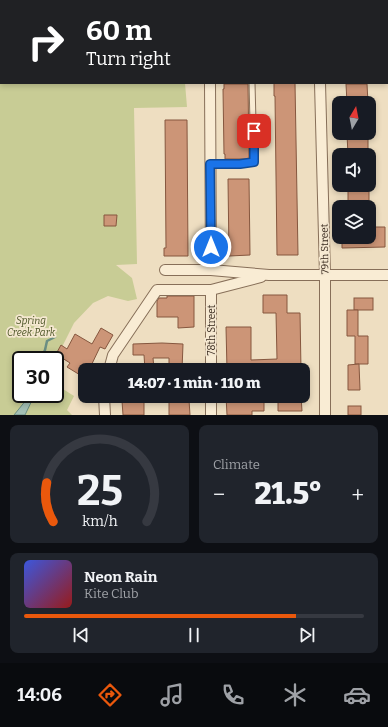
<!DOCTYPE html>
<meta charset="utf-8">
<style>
:root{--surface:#171b24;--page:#20242c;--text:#f1f3f6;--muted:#9ea1a6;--line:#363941;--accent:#ea580c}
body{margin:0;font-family:Bitter,serif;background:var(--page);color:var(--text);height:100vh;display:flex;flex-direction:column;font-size:15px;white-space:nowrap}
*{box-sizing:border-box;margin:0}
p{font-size:13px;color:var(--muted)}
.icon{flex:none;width:22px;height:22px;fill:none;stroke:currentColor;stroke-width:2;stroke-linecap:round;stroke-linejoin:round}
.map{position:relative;height:415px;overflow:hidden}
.details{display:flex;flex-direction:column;gap:10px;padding:10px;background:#0d0f14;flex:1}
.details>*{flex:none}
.guide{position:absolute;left:0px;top:0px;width:388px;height:84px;box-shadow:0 2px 6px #0003;background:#202124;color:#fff;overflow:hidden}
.needle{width:26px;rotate:10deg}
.tools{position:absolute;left:332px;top:96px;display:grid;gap:8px}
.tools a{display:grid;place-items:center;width:44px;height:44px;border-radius:8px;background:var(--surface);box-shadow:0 2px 6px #0003;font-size:20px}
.speed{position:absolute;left:12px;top:351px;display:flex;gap:8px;font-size:20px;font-weight:700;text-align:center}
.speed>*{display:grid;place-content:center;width:52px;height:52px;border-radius:50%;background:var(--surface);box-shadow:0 2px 6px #0003;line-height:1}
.speed .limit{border:2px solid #111;border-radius:6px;background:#fff;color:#111}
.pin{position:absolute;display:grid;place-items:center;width:34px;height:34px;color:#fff;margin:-17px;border-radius:8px;box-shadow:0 2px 6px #0006}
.me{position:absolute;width:44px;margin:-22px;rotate:0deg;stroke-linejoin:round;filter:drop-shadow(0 0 3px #0008)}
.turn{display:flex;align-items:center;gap:14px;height:84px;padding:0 20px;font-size:18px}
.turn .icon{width:52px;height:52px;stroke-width:2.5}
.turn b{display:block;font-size:28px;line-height:34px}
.big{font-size:30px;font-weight:800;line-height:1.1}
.details .widget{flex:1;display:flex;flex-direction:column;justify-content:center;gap:6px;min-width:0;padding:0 14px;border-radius:8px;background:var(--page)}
.details .dial{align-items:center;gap:0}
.dial svg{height:104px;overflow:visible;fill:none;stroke:var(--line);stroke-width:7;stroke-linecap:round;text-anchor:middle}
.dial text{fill:var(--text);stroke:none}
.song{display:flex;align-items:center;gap:12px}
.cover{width:48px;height:48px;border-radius:6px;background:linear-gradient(135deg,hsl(230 70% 55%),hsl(0 70% 35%))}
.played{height:4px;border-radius:2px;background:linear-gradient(90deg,var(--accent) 80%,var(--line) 80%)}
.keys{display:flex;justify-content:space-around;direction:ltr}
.heat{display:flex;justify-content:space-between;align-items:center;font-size:22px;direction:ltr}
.details .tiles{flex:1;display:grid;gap:10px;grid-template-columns:1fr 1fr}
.widget:last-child{grid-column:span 2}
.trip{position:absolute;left:78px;top:363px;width:232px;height:40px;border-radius:8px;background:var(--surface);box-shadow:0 2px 6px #0003;font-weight:800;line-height:40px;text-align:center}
.tabs{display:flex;height:64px;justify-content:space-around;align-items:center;background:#090b0e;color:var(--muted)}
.tabs .icon{width:28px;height:28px}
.tabs .current{color:var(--accent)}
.tabs b{font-size:18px;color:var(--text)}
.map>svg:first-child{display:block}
.green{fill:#c8cc95}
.water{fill:#a4c0b6;stroke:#6b8e83}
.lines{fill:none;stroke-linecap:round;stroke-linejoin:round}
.stream{stroke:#6b8e83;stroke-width:2.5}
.building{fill:#cc9577;stroke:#86573f}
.service-casing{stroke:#876f59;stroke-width:7}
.minor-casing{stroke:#876f59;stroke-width:12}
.service{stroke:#f9ecd4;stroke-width:5}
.minor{stroke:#f9ecd4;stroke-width:10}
.route-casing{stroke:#114b97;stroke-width:10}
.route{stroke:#1a73e8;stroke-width:7}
.labels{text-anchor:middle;stroke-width:3.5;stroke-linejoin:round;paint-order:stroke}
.street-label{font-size:10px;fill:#37281d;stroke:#f5e8d1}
.park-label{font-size:10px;font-style:italic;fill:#4a5324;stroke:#f5e8d1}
</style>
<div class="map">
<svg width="388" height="415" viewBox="0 0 388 415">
<rect width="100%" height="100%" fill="#eedec1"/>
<!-- green -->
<polygon class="green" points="0,0 198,0 1,1 1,83 185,83 187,107 134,108 137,264 116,265 132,278 137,299 128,301 108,296 93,303 74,323 55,361 55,378 55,360 21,360 21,394 55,394 55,384 74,396 67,410 72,415 0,415"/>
<!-- water -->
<polygon class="water" points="31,394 35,394 25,415 14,415"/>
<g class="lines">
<!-- stream -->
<polyline class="stream" points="40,360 45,350 47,341 55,337"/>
</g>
<!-- building -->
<g class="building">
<polygon points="274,83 295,83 298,255 277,255 275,96 274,96"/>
<polygon points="224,84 248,84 249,159 225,159 225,154 224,154 223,89 224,89"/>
<polygon points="346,84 367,84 368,103 347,103"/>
<polygon points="165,120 187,120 188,256 164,256 164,248 166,248"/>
<polygon points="368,133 368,155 348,155 347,134"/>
<polygon points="228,179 249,179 250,255 229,256"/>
<rect x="348" y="185" width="21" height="22"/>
<polygon points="104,215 117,215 116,226 104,226"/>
<polygon points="369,227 385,227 385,247 342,248 342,237 369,237"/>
<polygon points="263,295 287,295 287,313 300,313 301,370 227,370 226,327 251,327 251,360 277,359 276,313 263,313"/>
<polygon points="167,296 194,296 194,327 178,328 178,317 157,317 157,301 159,298 167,298"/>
<rect x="354" y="298" width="19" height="12"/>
<polygon points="347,310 358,310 358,336 368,336 368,364 355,364 355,336 347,336"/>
<polygon points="101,328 113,335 105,349 100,347 89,370 85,370 85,378 67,367 70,363 56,354 61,345 67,349 75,334 92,344"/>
<polygon points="162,343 183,344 182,370 169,370 169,358 153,358 154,369 145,370 144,355 133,355 133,344"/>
<polygon points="359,364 360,390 348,390 348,365"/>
<polygon points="226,396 252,396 252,401 264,401 264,411 252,411 252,415 227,415"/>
<polygon points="278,396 301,396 302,411 278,411"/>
<polygon points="189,400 190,415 169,415 169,401"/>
<polygon points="122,401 144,401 144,415 123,415"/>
<rect x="348" y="406" width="13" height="9"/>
</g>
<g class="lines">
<defs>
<polyline id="service" points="210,164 240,164 254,162 252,83"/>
<g id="minor">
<polyline points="208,0 208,1"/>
<polyline points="318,1 318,0"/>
<polyline points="387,21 388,21"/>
<polyline points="210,83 211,270"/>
<polyline points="320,83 325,275 325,415"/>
<polyline points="165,270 211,270 269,275 388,275"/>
<polyline points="109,370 113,355 157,290 211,290 261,277"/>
<polyline points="211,370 211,290"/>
<polyline points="104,396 105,415"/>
<polyline points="211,415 211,396"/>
</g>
</defs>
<!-- service casing -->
<use href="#service" class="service-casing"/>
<!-- minor casing -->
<use href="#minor" class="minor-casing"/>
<!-- service -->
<use href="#service" class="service"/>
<!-- minor -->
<use href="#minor" class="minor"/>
</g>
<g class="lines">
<defs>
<polyline id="route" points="211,247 210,164 240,164 254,162 254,131"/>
</defs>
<!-- route casing -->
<use href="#route" class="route-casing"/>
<!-- route -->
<use href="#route" class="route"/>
</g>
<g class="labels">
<!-- street labels -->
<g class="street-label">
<text transform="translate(324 249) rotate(-91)" y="4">79th Street</text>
<text transform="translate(211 330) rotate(-90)" y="4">78th Street</text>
</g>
<!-- park labels -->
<g class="park-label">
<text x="31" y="324">Spring<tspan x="31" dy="12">Creek Park</tspan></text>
</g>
</g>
</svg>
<div class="tools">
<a><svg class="needle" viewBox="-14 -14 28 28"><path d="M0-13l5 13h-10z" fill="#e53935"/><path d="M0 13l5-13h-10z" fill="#9ea1a6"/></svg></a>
<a><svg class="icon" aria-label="sound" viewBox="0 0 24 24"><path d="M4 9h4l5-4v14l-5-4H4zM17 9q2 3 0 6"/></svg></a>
<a><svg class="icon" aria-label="layers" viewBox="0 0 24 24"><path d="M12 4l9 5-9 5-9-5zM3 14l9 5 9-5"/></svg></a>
</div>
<div class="speed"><div class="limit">30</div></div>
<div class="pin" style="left:254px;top:131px;background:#d93025"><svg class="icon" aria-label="arrive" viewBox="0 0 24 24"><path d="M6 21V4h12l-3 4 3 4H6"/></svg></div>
<svg class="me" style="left:211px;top:247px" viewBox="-20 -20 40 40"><circle r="17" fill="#1a73e8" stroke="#fff" stroke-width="3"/><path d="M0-11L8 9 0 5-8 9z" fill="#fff"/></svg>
<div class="trip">14:07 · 1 min · 110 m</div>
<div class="guide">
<div class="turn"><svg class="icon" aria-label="right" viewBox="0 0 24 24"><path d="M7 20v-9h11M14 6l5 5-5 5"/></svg><div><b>60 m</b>Turn right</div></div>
</div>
</div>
<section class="details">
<div class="tiles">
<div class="widget dial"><svg viewBox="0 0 100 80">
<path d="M14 69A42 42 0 1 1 86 69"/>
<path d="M14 69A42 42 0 0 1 9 39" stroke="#ea580c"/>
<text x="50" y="56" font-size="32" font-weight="700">25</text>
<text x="50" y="72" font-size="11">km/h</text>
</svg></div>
<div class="widget"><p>Climate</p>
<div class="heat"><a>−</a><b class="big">21.5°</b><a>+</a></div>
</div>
<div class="widget">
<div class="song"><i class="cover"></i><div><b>Neon Rain</b><p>Kite Club</p></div></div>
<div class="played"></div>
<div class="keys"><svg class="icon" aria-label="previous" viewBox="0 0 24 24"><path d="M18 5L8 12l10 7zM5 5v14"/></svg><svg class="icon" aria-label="pause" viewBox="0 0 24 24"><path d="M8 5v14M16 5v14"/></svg><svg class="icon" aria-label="next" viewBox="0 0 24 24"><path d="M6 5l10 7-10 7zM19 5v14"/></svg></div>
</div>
</div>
</section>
<nav class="tabs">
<b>14:06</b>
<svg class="icon current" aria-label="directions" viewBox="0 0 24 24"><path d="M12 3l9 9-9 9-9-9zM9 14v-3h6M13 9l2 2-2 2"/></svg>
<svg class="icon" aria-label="music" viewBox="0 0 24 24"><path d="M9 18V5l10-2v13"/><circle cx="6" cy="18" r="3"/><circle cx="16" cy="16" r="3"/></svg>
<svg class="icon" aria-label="phone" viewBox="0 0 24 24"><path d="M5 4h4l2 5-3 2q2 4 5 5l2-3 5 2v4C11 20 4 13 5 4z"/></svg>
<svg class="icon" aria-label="climate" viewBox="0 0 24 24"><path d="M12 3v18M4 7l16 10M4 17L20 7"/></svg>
<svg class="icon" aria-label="car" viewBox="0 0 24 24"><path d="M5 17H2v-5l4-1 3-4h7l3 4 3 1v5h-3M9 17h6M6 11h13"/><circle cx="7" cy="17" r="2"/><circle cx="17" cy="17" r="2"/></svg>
</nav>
